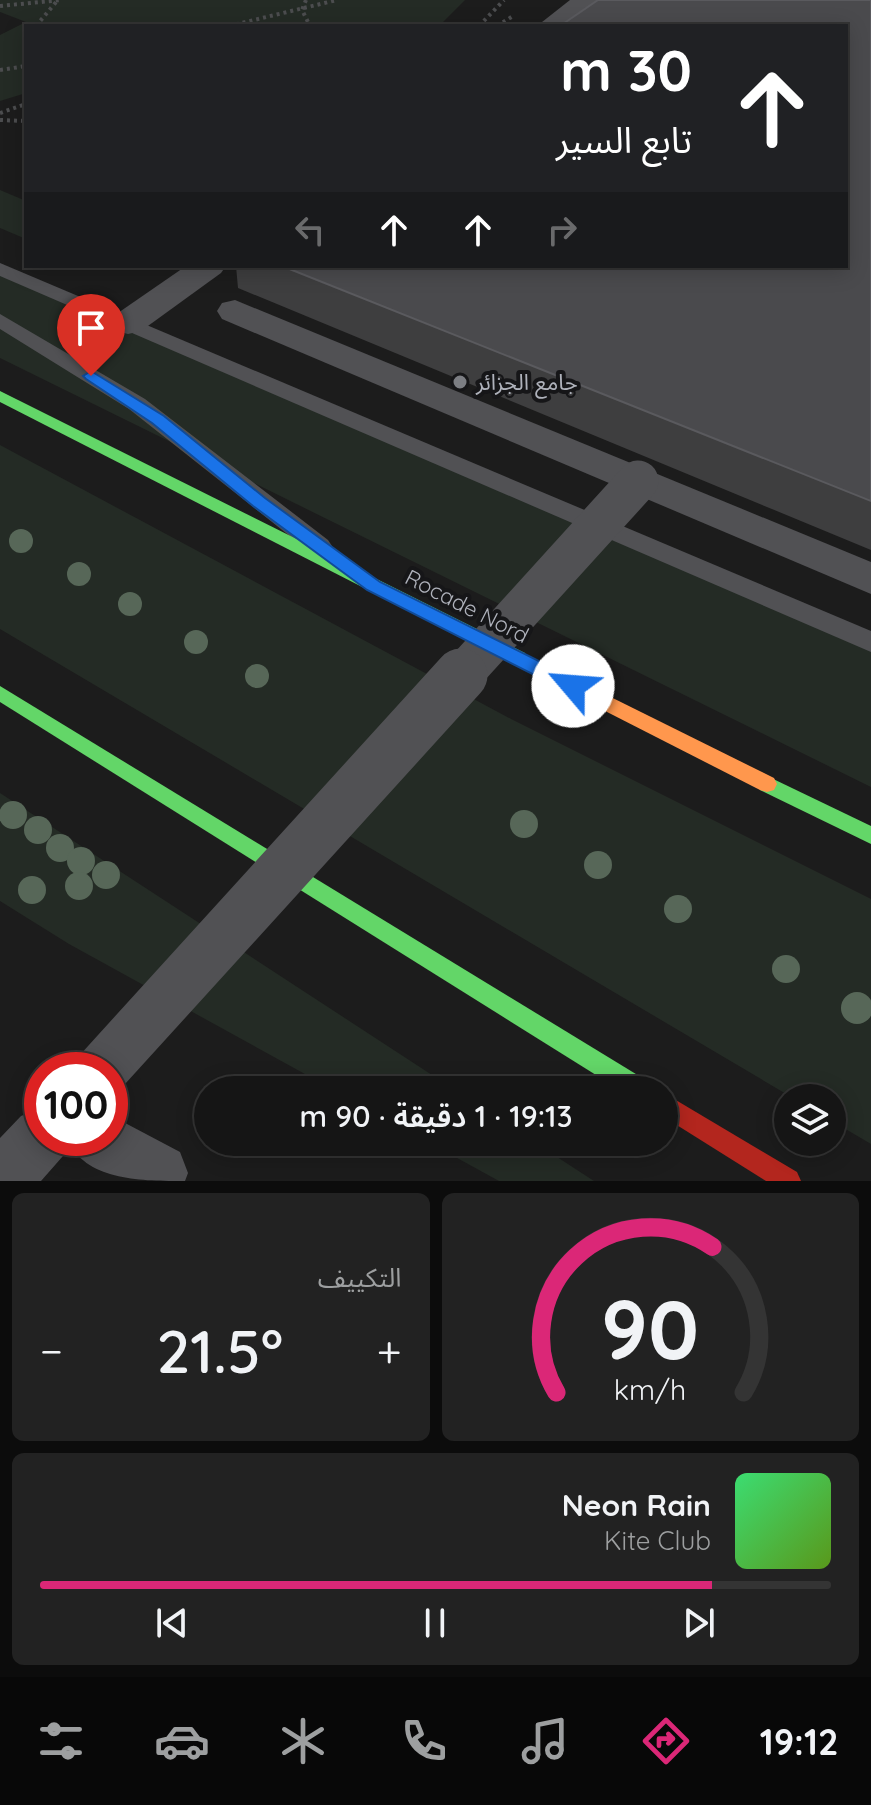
<!DOCTYPE html>
<html lang="ar">
<meta charset="utf-8">
<style>
:root{--surface:#151515;--page:#222;--text:#f1f3f6;--muted:#9d9fa0;--line:#343434;--accent:#db2777}
body{margin:0;font-family:Quicksand,"Noto Sans Arabic",sans-serif;background:var(--page);color:var(--text);direction:rtl;height:100vh;display:flex;flex-direction:column;font-size:30px;white-space:nowrap}
*{box-sizing:border-box;margin:0}
p{font-size:26px;color:var(--muted)}
.icon{flex:none;width:44px;height:44px;fill:none;stroke:currentColor;stroke-width:2;stroke-linecap:round;stroke-linejoin:round}
.map{position:relative;height:1181px;overflow:hidden;direction:ltr}
.details{display:flex;flex-direction:column;gap:12px;padding:12px;background:#0c0c0c;flex:1}
.details>*{flex:none}
.top-card{position:absolute;left:24px;top:24px;width:824px;height:244px;border-radius:0px;box-shadow:0 4px 20px #0003,0 0 0 2px var(--line);direction:rtl;background:#202124;color:#fff;overflow:hidden}
.tools{position:absolute;left:774px;top:1084px;display:grid;gap:16px}
.tools a{display:grid;place-items:center;width:72px;height:72px;border-radius:50%;background:var(--surface);box-shadow:0 4px 20px #0003,0 0 0 2px var(--line);font-size:40px}
.speed{position:absolute;left:24px;top:1052px;display:flex;gap:16px;font-size:40px;font-weight:700;text-align:center}
.speed>*{display:grid;place-content:center;width:104px;height:104px;border-radius:50%;background:var(--surface);box-shadow:0 4px 20px #0003,0 0 0 2px var(--line);line-height:1}
.speed .limit{border:12px solid #d22;background:#fff;color:#111}
.pin{position:absolute;display:grid;place-items:center;width:68px;height:68px;color:#fff;margin:-82px -34px;border-radius:50% 50% 50% 0;rotate:-45deg;box-shadow:0 0 8px #0007}
.pin .icon{rotate:45deg}
.me{position:absolute;width:88px;margin:-44px;rotate:297deg;stroke-linejoin:round;filter:drop-shadow(0 0 6px #0008)}
.turn{display:flex;align-items:center;gap:28px;height:168px;padding:0 24px;font-size:36px}
.turn .icon{width:104px;height:104px;stroke-width:2.5}
.turn b{display:block;font-size:56px;line-height:68px}
.lanes{display:flex;align-items:center;height:76px;padding:0 24px;background:#0003;justify-content:center;gap:40px;direction:ltr}
.lanes .off{opacity:.35}
.big{font-size:60px;font-weight:600;line-height:1.1}
.details .card{flex:1;display:flex;flex-direction:column;justify-content:center;gap:12px;min-width:0;padding:0 28px;border-radius:12px;background:var(--page)}
.details .dial{align-items:center;gap:0}
.dial svg{height:208px;overflow:visible;fill:none;stroke:var(--line);stroke-width:7;stroke-linecap:round;text-anchor:middle}
.dial text{fill:var(--text);stroke:none}
.song{display:flex;align-items:center;gap:24px}
.cover{width:96px;height:96px;border-radius:12px;background:linear-gradient(135deg,hsl(140 70% 55%),hsl(90 70% 35%))}
.played{height:8px;border-radius:4px;background:linear-gradient(90deg,var(--accent) 85%,var(--line) 85%)}
.keys{display:flex;justify-content:space-around;direction:ltr}
.heat{display:flex;justify-content:space-between;align-items:center;font-size:44px;direction:ltr}
.details .tiles{flex:1;display:grid;gap:12px;grid-template-columns:1fr 1fr}
.card:last-child{grid-column:span 2}
.trip{position:absolute;left:194px;top:1076px;width:484px;height:80px;border-radius:40px;background:var(--surface);box-shadow:0 4px 20px #0003,0 0 0 2px var(--line);font-weight:600;line-height:80px;text-align:center;direction:rtl}
.tab-bar{display:flex;height:128px;justify-content:space-around;align-items:center;background:#080808;color:var(--muted)}
.tab-bar .icon{width:56px;height:56px}
.tab-bar .on{color:var(--accent)}
.tab-bar b{font-size:36px;color:var(--text)}
.map>svg:first-child{display:block}
.green{fill:#242b25}
.lines{fill:none;stroke-linecap:round;stroke-linejoin:round}
.path{stroke:#4c4d4f;stroke-width:4;stroke-dasharray:3 4;stroke-linecap:butt}
.lane{fill:#515154;fill-rule:evenodd}
.street{fill:#515154;fill-rule:evenodd}
.fast{fill:#63d668;fill-rule:evenodd}
.slow{fill:#ff974d;fill-rule:evenodd}
.jam{fill:#b3261e;fill-rule:evenodd}
.street-bridge-far1{stroke:#515154;stroke-width:41}
.street-bridge{stroke:#515154;stroke-width:53}
.tree{fill:#576758}
.wall{fill:#3e3e3f}
.building{fill:#4a4a4d;stroke:#5a5a5e;stroke-width:2}
.route{fill:#1a73e8;stroke:#114b97;stroke-width:2}
.poi-dot{fill:#7c7e83;stroke:#161618;stroke-width:3}
.labels{text-anchor:middle;stroke-width:8;stroke-linejoin:round;paint-order:stroke}
.poi-label{font-size:22px;fill:#afb2bb;stroke:#161618;text-anchor:start}
.street-label{font-size:22px;fill:#afb2bb;stroke:#161618}
</style>
<div class="map">
<svg width="871" height="1181" viewBox="0 0 871 1181">
<rect width="100%" height="100%" fill="#1c1c1c"/>
<!-- green -->
<g class="green">
<polygon points="0,0 465,0 439,26 26,26 26,93 0,101 0,35 26,22 0,12"/>
<polygon points="0,190 26,201 26,239 0,228"/>
<polygon points="0,269 871,642 871,787 0,358"/>
<polygon points="0,445 513,720 871,899 871,1144 832,1121 832,1098 793,1098 0,629"/>
<polygon points="0,793 455,1090 334,1090 69,944 0,901"/>
<polygon points="428,1142 534,1142 594,1181 499,1181"/>
</g>
<g class="lines">
<!-- path -->
<g class="path">
<polyline points="306,0 302,10 310,26"/>
<polyline points="0,6 61,0"/>
<polyline points="36,26 57,1"/>
<polyline points="229,26 337,0"/>
<polyline points="479,26 504,0"/>
<polyline points="497,26 513,16"/>
<polyline points="0,70 26,66"/>
<polyline points="0,113 26,104"/>
<polyline points="0,120 26,121"/>
</g>
<!-- lane -->
<g class="lane">
<polygon points="0,263 871,631 871,652 0,276"/>
<polygon points="0,314 145,399 328,540 332,546 328,552 319,555 310,552 129,409 0,329"/>
</g>
<!-- street -->
<g class="street">
<polygon points="570,0 601,0 569,26 537,26"/>
<polygon points="186,266 226,266 221,273 141,331 128,334 115,331 110,323 115,315"/>
<polygon points="235,300 871,562 871,594 222,319 217,311 222,303"/>
<path d="M42 1108V1138H110V1115L180 1152 188 1173 185 1181C143 1181 89 1181 69 1143L63 1156 41 1181H0V1138L21 1116Z"/>
</g>
<!-- fast -->
<g class="fast">
<polygon points="0,391 525,653 527,658 525,663 511,663 0,402"/>
<polygon points="0,686 649,1082 653,1090 620,1090 0,702"/>
<polygon points="767,776 871,826 871,844 760,790 757,784 760,778"/>
</g>
<!-- slow -->
<polygon class="slow" points="518,651 774,778 777,784 774,790 767,792 760,790 511,663 509,658 511,653"/>
<!-- jam -->
<polygon class="jam" points="664,1093 797,1172 801,1181 766,1181 664,1117"/>
<!-- street-bridge-far1 -->
<polyline class="street-bridge-far1" points="460,677 638,481"/>
<!-- street-bridge -->
<polyline class="street-bridge" points="102,1070 461,675"/>
</g>
<!-- trees -->
<g class="tree">
<circle cx="21" cy="541" r="12"/>
<circle cx="79" cy="574" r="12"/>
<circle cx="130" cy="604" r="12"/>
<circle cx="196" cy="642" r="12"/>
<circle cx="257" cy="676" r="12"/>
<circle cx="13" cy="815" r="14"/>
<circle cx="524" cy="824" r="14"/>
<circle cx="38" cy="830" r="14"/>
<circle cx="60" cy="848" r="14"/>
<circle cx="81" cy="861" r="14"/>
<circle cx="598" cy="865" r="14"/>
<circle cx="106" cy="875" r="14"/>
<circle cx="79" cy="886" r="14"/>
<circle cx="32" cy="890" r="14"/>
<circle cx="678" cy="909" r="14"/>
<circle cx="786" cy="969" r="14"/>
<circle cx="857" cy="1008" r="16"/>
</g>
<!-- wall -->
<polygon class="wall" points="871,0 871,550 238,288 236,266 846,266"/>
<!-- building -->
<polygon class="building" points="598,0 871,0 871,501 282,266 846,266 846,26 560,26"/>
<!-- route -->
<polygon class="route" points="91,371 164,416 265,498 380,582 579,681 582,686 579,691 566,691 367,590 253,506 152,423 86,379 83,376"/>
<!-- markers -->
<circle class="poi-dot" cx="460" cy="382" r="8"/>
<g class="labels">
<!-- poi labels -->
<g class="poi-label">
<text x="476" y="390">جامع الجزائر</text>
</g>
<!-- street labels -->
<g class="street-label">
<text transform="translate(467 606) rotate(27)" y="8">Rocade Nord</text>
</g>
</g>
</svg>
<div class="tools">
<a><svg class="icon" aria-label="layers" viewBox="0 0 24 24"><path d="M12 4l9 5-9 5-9-5zM3 14l9 5 9-5"/></svg></a>
</div>
<div class="speed"><div class="limit">100</div></div>
<div class="pin" style="left:91px;top:376px;background:#d93025"><svg class="icon" aria-label="arrive" viewBox="0 0 24 24"><path d="M6 21V4h12l-3 4 3 4H6"/></svg></div>
<svg class="me" style="left:573px;top:686px" viewBox="-20 -20 40 40"><circle r="19" fill="#fff"/><path d="M0-13L10 11 0 6-10 11z" fill="#1a73e8"/></svg>
<div class="trip">19:13 · 1 دقيقة · 90 m</div>
<div class="top-card">
<div class="turn"><svg class="icon" aria-label="ahead" viewBox="0 0 24 24"><path d="M12 20V5M6 11l6-6 6 6"/></svg><div><b>30 m</b>تابع السير</div></div>
<div class="lanes"><svg class="icon off" aria-label="left" viewBox="0 0 24 24"><path d="M17 20v-9H6M10 6l-5 5 5 5"/></svg><svg class="icon" aria-label="ahead" viewBox="0 0 24 24"><path d="M12 20V5M6 11l6-6 6 6"/></svg><svg class="icon" aria-label="ahead" viewBox="0 0 24 24"><path d="M12 20V5M6 11l6-6 6 6"/></svg><svg class="icon off" aria-label="right" viewBox="0 0 24 24"><path d="M7 20v-9h11M14 6l5 5-5 5"/></svg></div>
</div>
</div>
<section class="details">
<div class="tiles">
<div class="card dial"><svg viewBox="0 0 100 80">
<path d="M14 69A42 42 0 1 1 86 69"/>
<path d="M14 69A42 42 0 0 1 74 13" stroke="#db2777"/>
<text x="50" y="56" font-size="32" font-weight="700">90</text>
<text x="50" y="72" font-size="11">km/h</text>
</svg></div>
<div class="card"><p>التكييف</p>
<div class="heat"><a>−</a><b class="big">21.5°</b><a>+</a></div>
</div>
<div class="card">
<div class="song"><i class="cover"></i><div><b>Neon Rain</b><p>Kite Club</p></div></div>
<div class="played"></div>
<div class="keys"><svg class="icon" aria-label="previous" viewBox="0 0 24 24"><path d="M18 5L8 12l10 7zM5 5v14"/></svg><svg class="icon" aria-label="pause" viewBox="0 0 24 24"><path d="M8 5v14M16 5v14"/></svg><svg class="icon" aria-label="next" viewBox="0 0 24 24"><path d="M6 5l10 7-10 7zM19 5v14"/></svg></div>
</div>
</div>
</section>
<nav class="tab-bar">
<b>19:12</b>
<svg class="icon on" aria-label="directions" viewBox="0 0 24 24"><path d="M12 3l9 9-9 9-9-9zM9 14v-3h6M13 9l2 2-2 2"/></svg>
<svg class="icon" aria-label="music" viewBox="0 0 24 24"><path d="M9 18V5l10-2v13"/><circle cx="6" cy="18" r="3"/><circle cx="16" cy="16" r="3"/></svg>
<svg class="icon" aria-label="phone" viewBox="0 0 24 24"><path d="M5 4h4l2 5-3 2q2 4 5 5l2-3 5 2v4C11 20 4 13 5 4z"/></svg>
<svg class="icon" aria-label="climate" viewBox="0 0 24 24"><path d="M12 3v18M4 7l16 10M4 17L20 7"/></svg>
<svg class="icon" aria-label="car" viewBox="0 0 24 24"><path d="M5 17H2v-5l4-1 3-4h7l3 4 3 1v5h-3M9 17h6M6 11h13"/><circle cx="7" cy="17" r="2"/><circle cx="17" cy="17" r="2"/></svg>
<svg class="icon" aria-label="filters" viewBox="0 0 24 24"><path d="M4 7h16M4 17h16"/><circle cx="9" cy="7" r="2"/><circle cx="15" cy="17" r="2"/></svg>
</nav>
